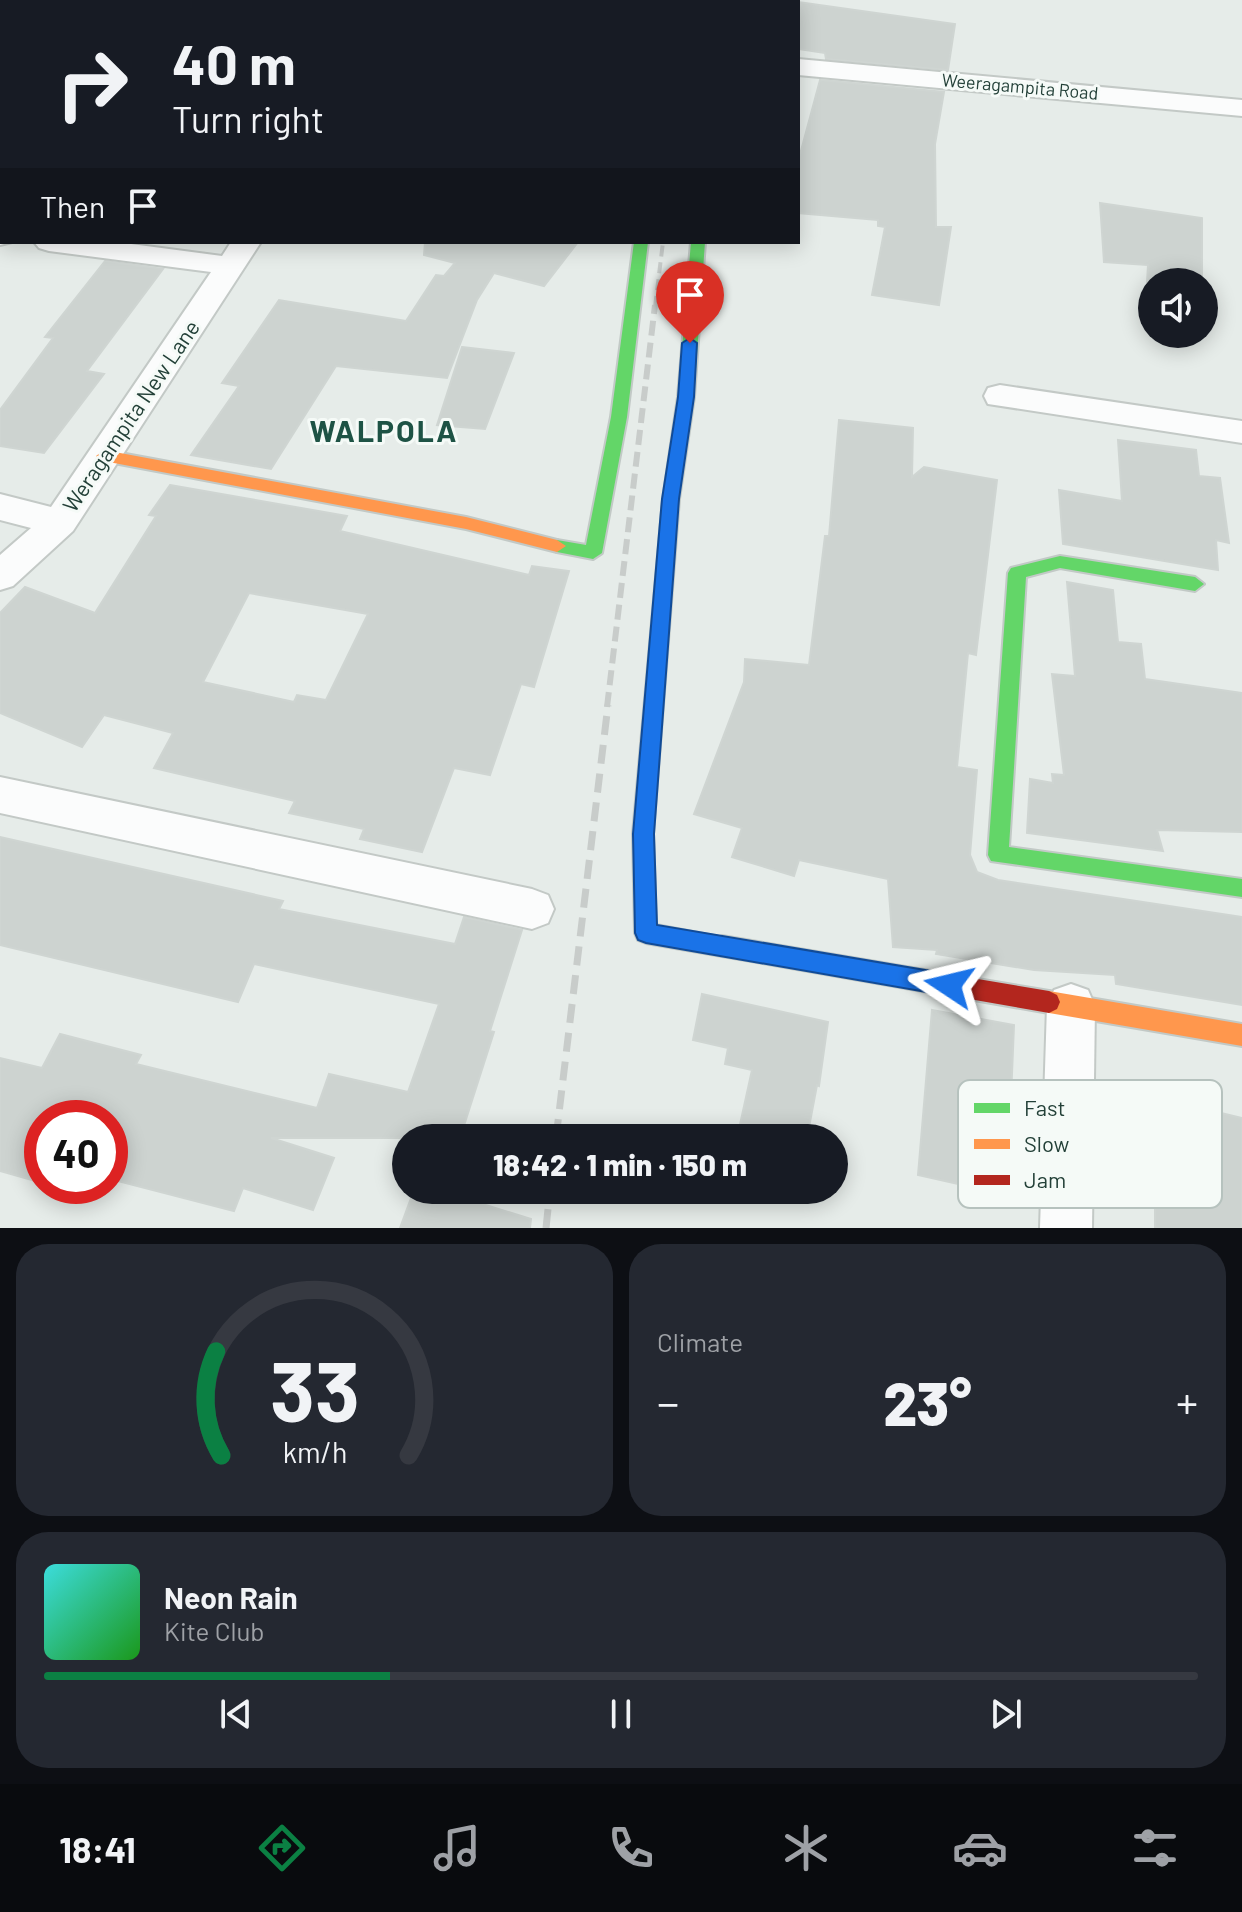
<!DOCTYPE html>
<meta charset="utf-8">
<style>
:root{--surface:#171b24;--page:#242831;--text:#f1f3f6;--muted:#9ea1a6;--line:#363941;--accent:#0b8043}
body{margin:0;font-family:Barlow,sans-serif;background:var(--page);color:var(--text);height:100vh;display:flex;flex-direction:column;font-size:30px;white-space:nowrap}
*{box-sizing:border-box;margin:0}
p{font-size:26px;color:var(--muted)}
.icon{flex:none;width:44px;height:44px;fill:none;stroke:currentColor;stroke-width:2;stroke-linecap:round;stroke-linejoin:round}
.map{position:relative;height:1228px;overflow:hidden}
.drawer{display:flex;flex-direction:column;gap:16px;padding:16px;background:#0d0f14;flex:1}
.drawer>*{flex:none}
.top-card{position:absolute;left:0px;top:0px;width:800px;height:244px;box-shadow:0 4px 20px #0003;background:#171b24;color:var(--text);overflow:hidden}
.controls{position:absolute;left:1138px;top:268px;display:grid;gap:16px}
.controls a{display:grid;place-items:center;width:80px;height:80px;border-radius:50%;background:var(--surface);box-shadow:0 4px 20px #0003;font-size:40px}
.speed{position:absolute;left:24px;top:1100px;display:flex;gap:16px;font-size:40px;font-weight:700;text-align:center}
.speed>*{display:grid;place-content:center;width:104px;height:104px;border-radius:50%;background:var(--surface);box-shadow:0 4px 20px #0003;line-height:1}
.speed .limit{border:12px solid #d22;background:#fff;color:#111}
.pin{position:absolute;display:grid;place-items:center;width:68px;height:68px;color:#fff;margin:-82px -34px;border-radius:50% 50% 50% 0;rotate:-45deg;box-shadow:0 0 8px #0007}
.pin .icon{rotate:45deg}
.me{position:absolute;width:88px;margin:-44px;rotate:280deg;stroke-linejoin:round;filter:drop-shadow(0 0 6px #0008)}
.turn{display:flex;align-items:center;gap:28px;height:168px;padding:0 40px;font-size:36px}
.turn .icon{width:104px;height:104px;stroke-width:2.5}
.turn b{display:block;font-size:56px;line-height:68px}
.then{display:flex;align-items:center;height:76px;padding:0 40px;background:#0003;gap:16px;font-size:30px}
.big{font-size:60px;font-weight:800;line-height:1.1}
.drawer .tile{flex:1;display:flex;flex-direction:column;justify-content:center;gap:12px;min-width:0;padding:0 28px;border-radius:32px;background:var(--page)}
.drawer .dial{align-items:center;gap:0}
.dial svg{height:208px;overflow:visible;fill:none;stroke:var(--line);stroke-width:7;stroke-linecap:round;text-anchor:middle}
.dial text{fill:var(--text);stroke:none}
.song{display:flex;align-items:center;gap:24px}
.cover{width:96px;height:96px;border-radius:12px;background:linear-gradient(135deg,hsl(180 70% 55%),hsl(120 70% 35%))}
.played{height:8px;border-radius:4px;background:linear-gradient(90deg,var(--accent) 30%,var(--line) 30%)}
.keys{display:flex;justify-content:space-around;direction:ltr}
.heat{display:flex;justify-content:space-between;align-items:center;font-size:44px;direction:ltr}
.drawer .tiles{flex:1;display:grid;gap:16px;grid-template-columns:1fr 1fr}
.tile:last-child{grid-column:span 2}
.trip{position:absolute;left:392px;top:1124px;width:456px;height:80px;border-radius:40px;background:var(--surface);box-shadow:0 4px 20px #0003;font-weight:800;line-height:80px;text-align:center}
.tabs{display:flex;height:128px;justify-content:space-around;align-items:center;background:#090b0e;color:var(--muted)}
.tabs .icon{width:56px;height:56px}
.tabs .active{color:var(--accent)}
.tabs b{font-size:36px;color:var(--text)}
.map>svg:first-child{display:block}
.building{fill:#cdd3d0;stroke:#cfd5d2;stroke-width:2;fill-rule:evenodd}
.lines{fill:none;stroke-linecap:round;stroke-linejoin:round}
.street-casing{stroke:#c3c9c6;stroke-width:4}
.fast-casing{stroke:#c2c9c6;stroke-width:4}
.slow-casing{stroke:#c2c9c6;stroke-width:4}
.jam-casing{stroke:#c2c9c6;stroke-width:4}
.street{fill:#fbfcfc;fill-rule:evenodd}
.fast{fill:#63d668;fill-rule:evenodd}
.slow{fill:#ff974d;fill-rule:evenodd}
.jam{fill:#b3261e;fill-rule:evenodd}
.rail-far2{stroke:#c8ccca;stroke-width:4;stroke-dasharray:11 6;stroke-linecap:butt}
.rail-far1{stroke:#c8ccca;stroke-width:6;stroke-dasharray:15 7;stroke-linecap:butt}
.rail{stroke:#c8ccca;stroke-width:7;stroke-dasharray:19 10;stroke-linecap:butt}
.route{fill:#1a73e8;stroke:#114b97;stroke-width:2}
.labels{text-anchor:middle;stroke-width:6;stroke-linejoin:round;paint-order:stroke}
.far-street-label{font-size:18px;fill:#234038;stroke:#f5faf7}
.street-label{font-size:22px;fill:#234038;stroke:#f5faf7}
.district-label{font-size:30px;font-weight:bold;letter-spacing:2px;fill:#1e5345;stroke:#f5faf7}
.key{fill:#f5faf7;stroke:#b6c2be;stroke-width:2}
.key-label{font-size:22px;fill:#234038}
</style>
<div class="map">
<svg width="1242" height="1228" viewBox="0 0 1242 1228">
<rect width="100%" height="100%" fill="#e6ece9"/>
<!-- building -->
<g class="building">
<polygon points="798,2 955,24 948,70 826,59 825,53 798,49"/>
<polygon points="820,80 944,92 935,144 936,227 951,227 939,305 872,295 885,227 878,226 878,220 798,213 798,162"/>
<polygon points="1100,203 1202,218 1202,282 1147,282 1148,265 1104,262"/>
<polygon points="425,242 578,242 544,286 494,273 477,300 447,378 336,366 271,469 191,455 239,386 222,383 279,300 406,321 436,275 444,276 455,263 424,255"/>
<polygon points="105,261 163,269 87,371 104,374 44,453 0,446 0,410 53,338 45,337"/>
<polygon points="462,347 514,353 485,429 437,425"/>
<polygon points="839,420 913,428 912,477 924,467 997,480 976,655 968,653 957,767 977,770 970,855 977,872 998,880 1242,917 1242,1005 1116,984 1115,975 1034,970 936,954 937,950 893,947 888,879 799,860 794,876 732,857 742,828 694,814 744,682 745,659 809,665 825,536 829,536"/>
<polygon points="1118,440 1196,450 1199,476 1220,478 1229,543 1216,540 1218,570 1063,544 1059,490 1122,501"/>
<path d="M170 485 347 516 340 531 529 575 532 566 569 571 534 687 521 684 490 775 454 768 422 852 360 839 364 829 289 813 295 801 154 768 173 733 104 715 82 747 0 713V613L25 587 95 613 156 516 149 515ZM249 593 368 614 326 700 297 695 294 702 203 682Z"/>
<polygon points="1067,582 1113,590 1118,642 1141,644 1145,679 1242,693 1242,832 1157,830 1163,851 1027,833 1030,779 1053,783 1052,774 1064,775 1052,674 1075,676"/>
<polygon points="0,837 283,901 279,909 455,944 464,917 522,930 490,1031 494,1032 460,1138 271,1138 334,1158 313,1210 243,1188 234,1211 110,1179 110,1118 42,1118 42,1183 0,1171 0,1058 42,1068 60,1034 141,1055 136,1064 317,1108 329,1074 408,1092 439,1004 254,964 238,1002 0,945"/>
<polygon points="702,994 828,1022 819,1086 817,1085 807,1138 773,1138 739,1129 752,1070 725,1064 728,1048 693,1040"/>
<polygon points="932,1010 1014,1025 1007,1195 918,1175"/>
<polygon points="1155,1097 1242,1118 1242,1228 1155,1228"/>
<polygon points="414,1190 438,1190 531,1219 530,1228 400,1228"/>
</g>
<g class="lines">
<defs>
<g id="street">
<rect x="0" y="31" width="2" height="14"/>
<polygon points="798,59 1242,100 1242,116 798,75"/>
<polygon points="0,227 2,242 12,242 0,245"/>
<polygon points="34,242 116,242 222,256 231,242 261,242 73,531 13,586 0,590 0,555 31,528 0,520 0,494 51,507 211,272 49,251 39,248"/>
<polygon points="1000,385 1242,421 1242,443 988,404 984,396 988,388"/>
<polygon points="0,777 532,889 548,895 554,909 548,923 532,929 0,813"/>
<polygon points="1071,984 1088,990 1095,1006 1092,1228 1040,1228 1047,1006 1054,990"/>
</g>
<g id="fast">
<polygon points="634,242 648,242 627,417 602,553 593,559 557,552 548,546 557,540 586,545 611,417"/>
<polygon points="691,242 705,242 694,397 679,499 653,834 656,925 730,939 733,946 730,953 722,956 646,943 638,940 635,933 633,834 663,499 678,397"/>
<polygon points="1060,556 1195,577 1204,584 1195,591 1060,568 1026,577 1009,847 1242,879 1242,897 991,861 988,855 1008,573 1011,568"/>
</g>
<g id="slow">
<polygon points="104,450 466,517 557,540 566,546 557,552 466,529 98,460 96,456"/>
<polygon points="1049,991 1242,1024 1242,1046 1049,1013 1041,1009 1038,1002 1041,995"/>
</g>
<polygon id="jam" points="722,936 1049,991 1057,995 1060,1002 1057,1009 1049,1013 722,956 714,953 711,946 714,939"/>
</defs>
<!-- street casing -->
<use href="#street" class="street-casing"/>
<!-- fast casing -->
<use href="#fast" class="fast-casing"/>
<!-- slow casing -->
<use href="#slow" class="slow-casing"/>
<!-- jam casing -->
<use href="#jam" class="jam-casing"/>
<!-- street -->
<use href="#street" class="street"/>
<!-- fast -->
<use href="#fast" class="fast"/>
<!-- slow -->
<use href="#slow" class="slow"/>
<!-- jam -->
<use href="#jam" class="jam"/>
<!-- rail-far2 -->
<polyline class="rail-far2" points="655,307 663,242"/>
<!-- rail-far1 -->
<polyline class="rail-far1" points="607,707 655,305"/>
<!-- rail -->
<g class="rail">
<polyline points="556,1138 608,705"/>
<polyline points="546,1228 550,1190"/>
</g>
</g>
<!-- route -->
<polygon class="route" points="690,338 697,343 694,397 679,499 654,834 657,925 949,974 957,978 961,985 957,992 949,996 646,943 638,940 635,933 633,834 662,499 678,397 682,343"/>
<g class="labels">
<!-- far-street labels -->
<g class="far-street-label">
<text transform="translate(1020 87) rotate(5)" y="6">Weeragampita Road</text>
</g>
<!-- street labels -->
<g class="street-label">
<text transform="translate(131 416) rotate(-56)" y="8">Weragampita New Lane</text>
</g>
<!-- district labels -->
<g class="district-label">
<text x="384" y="442">WALPOLA</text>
</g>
</g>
<!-- legend -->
<rect x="958" y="1080" width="264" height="128" rx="12" class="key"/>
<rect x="974" y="1103" width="36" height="10" fill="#63d668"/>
<rect x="974" y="1139" width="36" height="10" fill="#ff974d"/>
<rect x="974" y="1175" width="36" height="10" fill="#b3261e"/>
<g class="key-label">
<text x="1024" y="1116">Fast</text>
<text x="1024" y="1152">Slow</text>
<text x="1024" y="1188">Jam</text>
</g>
</svg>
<div class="controls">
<a><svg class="icon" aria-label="sound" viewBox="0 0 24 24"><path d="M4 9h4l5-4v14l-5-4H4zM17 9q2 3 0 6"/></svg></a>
</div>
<div class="speed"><div class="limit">40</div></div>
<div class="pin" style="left:690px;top:343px;background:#d93025"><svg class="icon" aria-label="arrive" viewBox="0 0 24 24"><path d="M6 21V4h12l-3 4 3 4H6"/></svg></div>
<svg class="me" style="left:949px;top:985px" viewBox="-20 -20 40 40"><path d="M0-17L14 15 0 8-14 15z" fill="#1a73e8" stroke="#fff" stroke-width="4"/></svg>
<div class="trip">18:42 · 1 min · 150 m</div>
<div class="top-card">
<div class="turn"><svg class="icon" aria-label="right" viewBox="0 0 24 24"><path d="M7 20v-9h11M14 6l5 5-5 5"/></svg><div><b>40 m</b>Turn right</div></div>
<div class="then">Then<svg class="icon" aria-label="arrive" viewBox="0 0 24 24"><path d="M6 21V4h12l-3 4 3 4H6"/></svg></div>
</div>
</div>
<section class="drawer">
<div class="tiles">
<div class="tile dial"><svg viewBox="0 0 100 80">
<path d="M14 69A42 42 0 1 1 86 69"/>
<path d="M14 69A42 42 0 0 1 12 29" stroke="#0b8043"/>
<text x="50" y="56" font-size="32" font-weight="700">33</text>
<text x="50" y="72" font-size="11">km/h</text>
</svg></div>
<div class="tile"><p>Climate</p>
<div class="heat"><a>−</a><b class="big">23°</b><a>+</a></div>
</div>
<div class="tile">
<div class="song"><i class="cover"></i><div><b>Neon Rain</b><p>Kite Club</p></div></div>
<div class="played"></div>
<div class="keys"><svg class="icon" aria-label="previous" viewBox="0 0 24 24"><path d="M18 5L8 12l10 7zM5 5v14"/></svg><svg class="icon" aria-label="pause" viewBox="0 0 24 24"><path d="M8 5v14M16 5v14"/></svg><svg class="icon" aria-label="next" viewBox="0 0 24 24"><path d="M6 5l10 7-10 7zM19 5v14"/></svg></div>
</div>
</div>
</section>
<nav class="tabs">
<b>18:41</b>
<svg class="icon active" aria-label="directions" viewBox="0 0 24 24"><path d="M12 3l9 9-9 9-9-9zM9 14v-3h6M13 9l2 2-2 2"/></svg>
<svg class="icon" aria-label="music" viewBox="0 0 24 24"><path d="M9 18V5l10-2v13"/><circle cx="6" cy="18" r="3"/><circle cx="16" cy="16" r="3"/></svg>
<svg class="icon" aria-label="phone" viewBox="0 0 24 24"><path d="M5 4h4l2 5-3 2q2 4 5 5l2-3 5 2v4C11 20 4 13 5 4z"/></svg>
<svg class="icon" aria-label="climate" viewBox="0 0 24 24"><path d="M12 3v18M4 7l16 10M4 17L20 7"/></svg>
<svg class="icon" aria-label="car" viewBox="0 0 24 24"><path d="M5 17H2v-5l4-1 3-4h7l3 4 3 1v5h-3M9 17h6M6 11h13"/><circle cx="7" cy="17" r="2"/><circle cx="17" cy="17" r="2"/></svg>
<svg class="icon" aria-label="filters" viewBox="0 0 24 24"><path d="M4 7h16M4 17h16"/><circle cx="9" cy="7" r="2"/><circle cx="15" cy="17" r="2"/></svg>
</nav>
